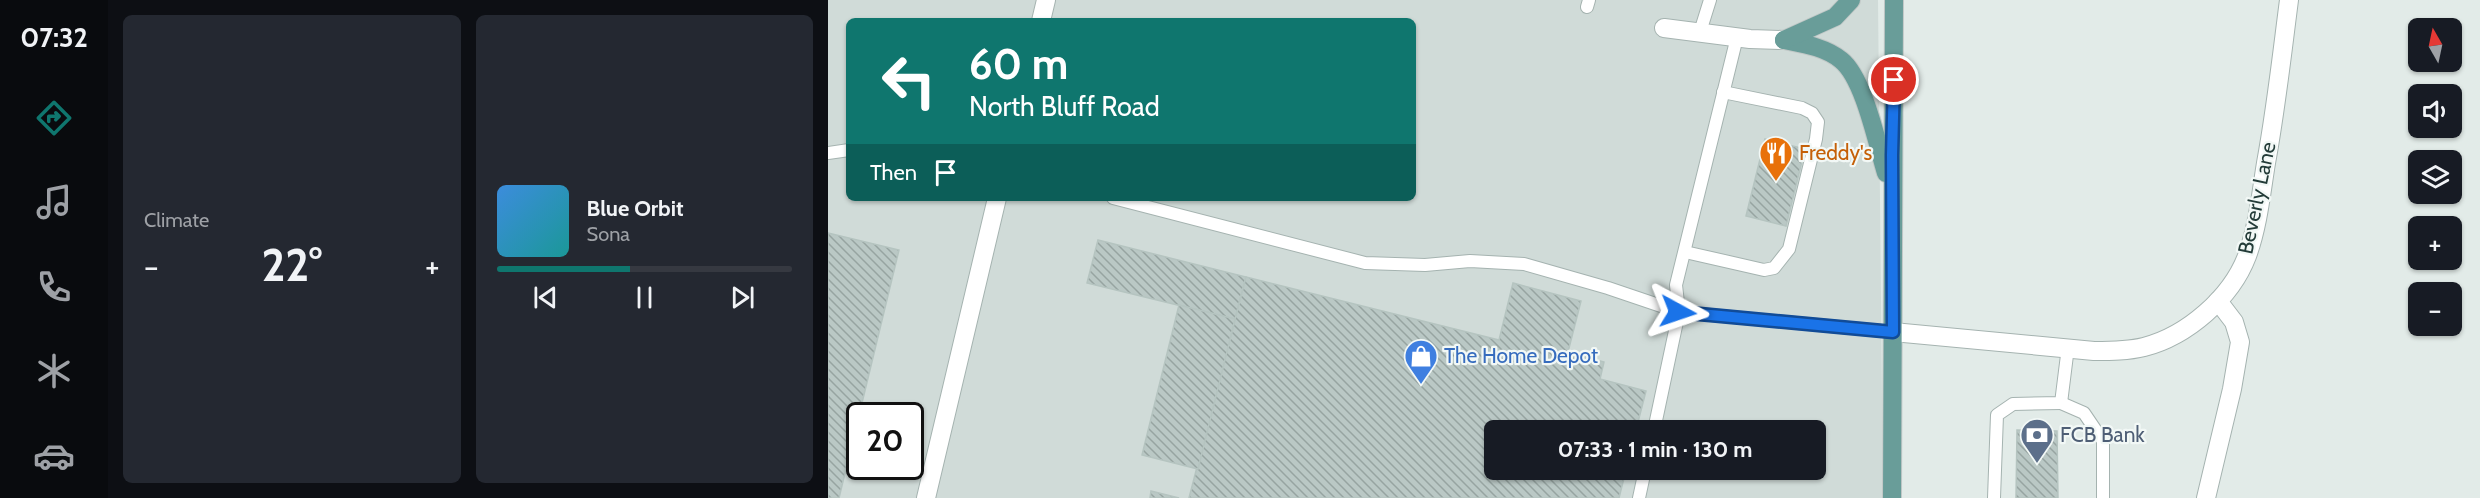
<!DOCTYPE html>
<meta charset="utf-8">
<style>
:root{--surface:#171b24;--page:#242831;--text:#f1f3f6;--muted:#9ea1a6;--line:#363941;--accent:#0f766e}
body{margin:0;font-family:Cabin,sans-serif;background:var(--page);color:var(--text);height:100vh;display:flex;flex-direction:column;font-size:22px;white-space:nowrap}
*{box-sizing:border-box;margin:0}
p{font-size:20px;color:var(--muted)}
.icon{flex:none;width:33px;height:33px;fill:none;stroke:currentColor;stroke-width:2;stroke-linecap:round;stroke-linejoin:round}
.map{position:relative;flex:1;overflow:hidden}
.details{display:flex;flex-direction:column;gap:15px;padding:15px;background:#0d0f14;width:720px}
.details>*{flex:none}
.top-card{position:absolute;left:18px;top:18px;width:570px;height:183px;border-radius:9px;box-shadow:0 2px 4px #0004;background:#0f766e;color:#fff;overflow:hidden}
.needle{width:39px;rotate:351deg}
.buttons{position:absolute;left:1580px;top:18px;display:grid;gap:12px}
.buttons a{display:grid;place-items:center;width:54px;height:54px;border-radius:9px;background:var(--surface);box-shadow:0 2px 4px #0004;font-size:30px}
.speed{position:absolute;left:18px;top:402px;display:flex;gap:12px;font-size:30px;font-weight:700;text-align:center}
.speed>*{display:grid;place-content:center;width:78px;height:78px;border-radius:50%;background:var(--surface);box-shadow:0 2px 4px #0004;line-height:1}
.speed .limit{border:3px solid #111;border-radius:9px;background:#fff;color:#111}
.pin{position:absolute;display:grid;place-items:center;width:51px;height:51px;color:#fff;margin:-26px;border:3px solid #fff;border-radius:50%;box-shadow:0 2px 6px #0007}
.me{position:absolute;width:66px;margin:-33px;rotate:95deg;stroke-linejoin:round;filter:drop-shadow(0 0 4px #0008)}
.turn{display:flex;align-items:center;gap:21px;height:126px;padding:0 24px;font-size:27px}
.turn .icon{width:78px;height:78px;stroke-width:2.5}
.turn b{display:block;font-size:42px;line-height:51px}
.then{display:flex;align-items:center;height:57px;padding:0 24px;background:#0003;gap:12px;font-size:22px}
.big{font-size:45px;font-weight:700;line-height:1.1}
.details .widget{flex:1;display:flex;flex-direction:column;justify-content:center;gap:9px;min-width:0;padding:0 21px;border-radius:9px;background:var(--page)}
.song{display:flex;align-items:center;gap:18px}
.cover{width:72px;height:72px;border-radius:9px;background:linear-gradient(135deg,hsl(210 70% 55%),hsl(180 70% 35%))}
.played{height:6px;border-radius:3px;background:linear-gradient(90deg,var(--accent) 45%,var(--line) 45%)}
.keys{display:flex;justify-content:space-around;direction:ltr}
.heat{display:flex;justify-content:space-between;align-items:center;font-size:33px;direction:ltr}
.details .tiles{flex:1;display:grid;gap:15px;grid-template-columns:repeat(2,1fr)}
.trip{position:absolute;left:656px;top:420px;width:342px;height:60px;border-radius:9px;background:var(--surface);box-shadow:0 2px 4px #0004;font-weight:700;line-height:60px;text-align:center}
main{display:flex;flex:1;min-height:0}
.tab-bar{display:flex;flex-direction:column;width:108px;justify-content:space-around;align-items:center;background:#090b0e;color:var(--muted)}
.tab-bar .icon{width:42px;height:42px}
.tab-bar .selected{color:var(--accent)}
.tab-bar b{font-size:27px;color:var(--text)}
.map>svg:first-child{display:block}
.built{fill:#d0dbd8;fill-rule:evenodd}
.building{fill:url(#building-back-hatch);stroke:#b5c4c0;stroke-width:1.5}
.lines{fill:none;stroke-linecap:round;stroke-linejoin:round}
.service-casing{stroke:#a5b3b0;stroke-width:14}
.minor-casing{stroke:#a5b3b0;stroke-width:20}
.primary-casing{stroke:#c1c8c7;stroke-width:20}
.service{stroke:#fff;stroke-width:12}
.minor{stroke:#fff;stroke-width:18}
.primary{stroke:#699d99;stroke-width:18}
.route-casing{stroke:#114b97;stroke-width:15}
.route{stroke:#1a73e8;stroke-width:10}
.labels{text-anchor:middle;stroke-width:4.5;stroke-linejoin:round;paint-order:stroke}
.food-label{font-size:21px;fill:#c56008;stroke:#f2f8f6;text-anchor:start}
.street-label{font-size:21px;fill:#233b38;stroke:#f2f8f6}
.shop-label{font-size:21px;fill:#366cbe;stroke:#f2f8f6;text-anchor:start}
.service-label{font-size:21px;fill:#4e5e75;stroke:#f2f8f6;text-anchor:start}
</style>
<main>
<nav class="tab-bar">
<b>07:32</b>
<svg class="icon selected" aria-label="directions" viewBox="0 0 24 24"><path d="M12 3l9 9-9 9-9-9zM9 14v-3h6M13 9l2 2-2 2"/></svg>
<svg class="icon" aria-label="music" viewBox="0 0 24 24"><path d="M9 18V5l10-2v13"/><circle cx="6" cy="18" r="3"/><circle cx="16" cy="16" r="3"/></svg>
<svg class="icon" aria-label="phone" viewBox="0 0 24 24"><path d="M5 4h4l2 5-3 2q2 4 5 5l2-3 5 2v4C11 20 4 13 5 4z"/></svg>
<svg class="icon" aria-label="climate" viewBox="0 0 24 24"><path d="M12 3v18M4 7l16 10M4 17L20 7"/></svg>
<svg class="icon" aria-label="car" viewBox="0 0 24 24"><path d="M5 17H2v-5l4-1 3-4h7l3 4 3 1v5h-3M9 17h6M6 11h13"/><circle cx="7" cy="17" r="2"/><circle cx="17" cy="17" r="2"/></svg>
</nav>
<section class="details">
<div class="tiles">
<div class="widget"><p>Climate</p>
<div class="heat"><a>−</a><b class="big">22°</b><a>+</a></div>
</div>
<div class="widget">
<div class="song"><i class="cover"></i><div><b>Blue Orbit</b><p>Sona</p></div></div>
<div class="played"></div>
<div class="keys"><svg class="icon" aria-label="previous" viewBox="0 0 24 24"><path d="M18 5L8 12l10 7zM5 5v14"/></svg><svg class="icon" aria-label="pause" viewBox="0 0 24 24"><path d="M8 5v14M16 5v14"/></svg><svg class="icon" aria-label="next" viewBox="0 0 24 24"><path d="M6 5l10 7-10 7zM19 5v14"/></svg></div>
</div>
</div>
</section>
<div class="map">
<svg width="1652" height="498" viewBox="0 0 1652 498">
<defs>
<pattern id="building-back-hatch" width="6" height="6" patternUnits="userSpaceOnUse" patternTransform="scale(1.5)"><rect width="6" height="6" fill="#bac8c5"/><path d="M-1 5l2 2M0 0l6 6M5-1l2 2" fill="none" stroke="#97a4a1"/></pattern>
</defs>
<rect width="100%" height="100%" fill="#e2ebe8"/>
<!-- built -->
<path class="built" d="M0 0H1050L1055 498H0ZM21 21H585V198H21ZM32 416H82V466H32ZM666 430H987V470H666Z"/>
<!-- building -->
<g class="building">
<polygon points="937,139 977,149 958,226 918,216"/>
<polygon points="0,233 71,250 11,498 0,498"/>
<polygon points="270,240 418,277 407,319 259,283"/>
<polygon points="418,277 671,340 685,283 753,301 740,352 776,362 772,379 818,391 808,430 666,430 666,470 798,470 791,498 361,498"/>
<polygon points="351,305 407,319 370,469 314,455"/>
<polygon points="1189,430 1229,431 1230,498 1188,498"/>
<polygon points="323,491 351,498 322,498"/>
</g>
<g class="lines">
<defs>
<g id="service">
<polyline points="759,7 761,0"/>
<polyline points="872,32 882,0"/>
<polyline points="0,153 21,150"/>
<polyline points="285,198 537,263 597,265 642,261 696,264 780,288 851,312 1065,332"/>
<polyline points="857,252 936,270 946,268 961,249 988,139 990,122 984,113 974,108 895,92"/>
<polyline points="1233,403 1256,413 1275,441 1275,498"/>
<polyline points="826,430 851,312 848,285 909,37"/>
<polyline points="811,498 817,470"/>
<polyline points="1166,498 1169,415 1185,404 1233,403 1240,347"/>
</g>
<g id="minor">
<polyline points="213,21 218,0"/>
<polyline points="836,28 922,39 956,40"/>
<path d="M1065 332 1266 351C1283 351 1300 351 1316 347 1359 336 1403 298 1419 256 1430 226 1433 194 1438 163 1448 109 1454 54 1461 0"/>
<polyline points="98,498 169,198"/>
<polyline points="1378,498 1404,389 1412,342 1406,322 1390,301"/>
</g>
<g id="primary">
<path d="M956 40C976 44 997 47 1013 60 1036 78 1049 144 1058 173"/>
<polyline points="956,40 1007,17 1023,0"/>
<polyline points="1064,498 1066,0"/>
</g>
</defs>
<!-- service casing -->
<use href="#service" class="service-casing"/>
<!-- minor casing -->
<use href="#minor" class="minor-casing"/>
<!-- primary casing -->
<use href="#primary" class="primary-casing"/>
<!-- service -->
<use href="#service" class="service"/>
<!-- minor -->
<use href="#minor" class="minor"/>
<!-- primary -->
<use href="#primary" class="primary"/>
</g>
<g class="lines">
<defs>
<polyline id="route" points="850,312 1065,332 1064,155 1066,80"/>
</defs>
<!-- route casing -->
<use href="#route" class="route-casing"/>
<!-- route -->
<use href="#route" class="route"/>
</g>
<!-- icons -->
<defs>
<symbol id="restaurant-pin" viewBox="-11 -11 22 30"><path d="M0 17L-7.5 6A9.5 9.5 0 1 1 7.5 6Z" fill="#e8710a" stroke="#f2f8f6"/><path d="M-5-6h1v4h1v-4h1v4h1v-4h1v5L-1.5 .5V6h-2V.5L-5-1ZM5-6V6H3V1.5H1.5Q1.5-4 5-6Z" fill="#fff"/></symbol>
<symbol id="shop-pin" viewBox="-11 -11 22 30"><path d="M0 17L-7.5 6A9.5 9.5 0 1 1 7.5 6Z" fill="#3f7fe0" stroke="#f2f8f6"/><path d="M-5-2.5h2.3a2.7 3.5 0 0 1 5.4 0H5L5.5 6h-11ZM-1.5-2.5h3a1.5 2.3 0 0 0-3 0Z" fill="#fff"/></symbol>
<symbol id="bank-pin" viewBox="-11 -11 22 30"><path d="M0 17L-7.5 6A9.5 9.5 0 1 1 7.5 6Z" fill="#5c6f8a" stroke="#f2f8f6"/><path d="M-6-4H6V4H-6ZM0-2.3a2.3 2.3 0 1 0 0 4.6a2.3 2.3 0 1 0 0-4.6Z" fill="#fff"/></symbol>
</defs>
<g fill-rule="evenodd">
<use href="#restaurant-pin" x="929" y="134" width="38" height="52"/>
<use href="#shop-pin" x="574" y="337" width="38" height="52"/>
<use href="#bank-pin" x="1190" y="416" width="38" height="52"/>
</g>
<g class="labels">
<!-- food labels -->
<g class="food-label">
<text x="971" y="160">Freddy's</text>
</g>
<!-- street labels -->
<g class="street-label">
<text transform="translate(1429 198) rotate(-78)" y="7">Beverly Lane</text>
</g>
<!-- shop labels -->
<g class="shop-label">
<text x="616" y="363">The Home Depot</text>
</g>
<!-- service labels -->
<g class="service-label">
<text x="1232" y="442">FCB Bank</text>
</g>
</g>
</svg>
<div class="buttons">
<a><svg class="needle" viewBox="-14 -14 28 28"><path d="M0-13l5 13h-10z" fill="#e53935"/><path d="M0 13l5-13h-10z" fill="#9ea1a6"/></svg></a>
<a><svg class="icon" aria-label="sound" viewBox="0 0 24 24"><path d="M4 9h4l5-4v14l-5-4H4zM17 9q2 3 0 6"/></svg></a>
<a><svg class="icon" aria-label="layers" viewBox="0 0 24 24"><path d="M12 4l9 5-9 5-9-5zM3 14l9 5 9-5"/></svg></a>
<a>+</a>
<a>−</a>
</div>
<div class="speed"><div class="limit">20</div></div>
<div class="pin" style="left:1066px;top:80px;background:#d93025"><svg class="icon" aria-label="arrive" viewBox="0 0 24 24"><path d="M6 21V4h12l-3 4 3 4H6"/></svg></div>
<svg class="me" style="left:850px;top:312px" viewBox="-20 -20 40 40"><path d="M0-17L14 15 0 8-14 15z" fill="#1a73e8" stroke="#fff" stroke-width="4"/></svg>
<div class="trip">07:33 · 1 min · 130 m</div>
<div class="top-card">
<div class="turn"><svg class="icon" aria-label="left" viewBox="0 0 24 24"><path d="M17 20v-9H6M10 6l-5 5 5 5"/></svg><div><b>60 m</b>North Bluff Road</div></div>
<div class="then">Then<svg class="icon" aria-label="arrive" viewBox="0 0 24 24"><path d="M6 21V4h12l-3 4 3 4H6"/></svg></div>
</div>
</div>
</main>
